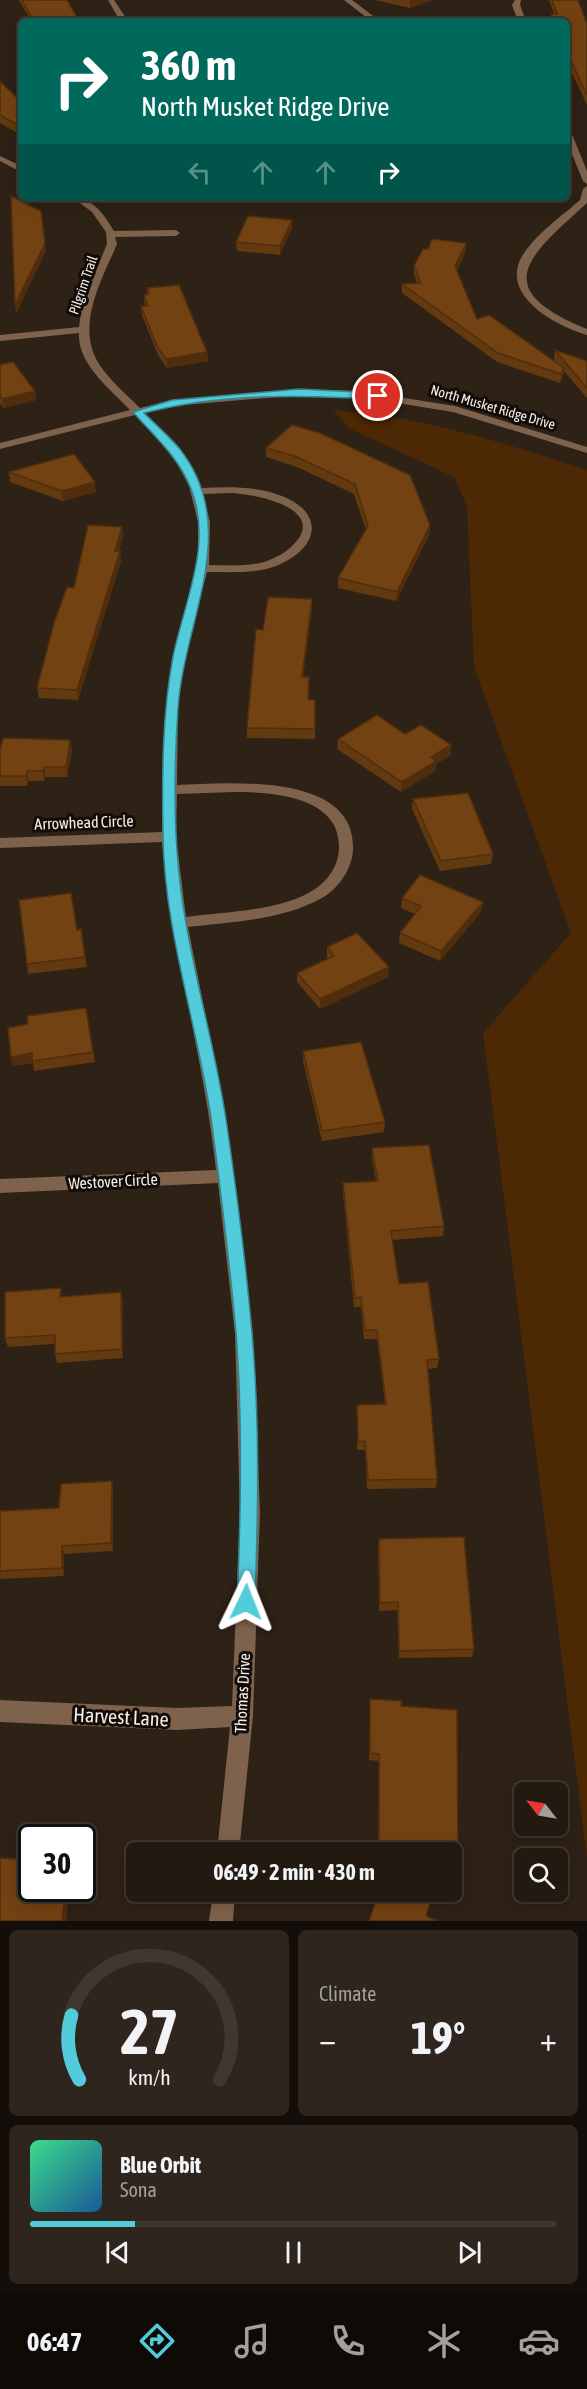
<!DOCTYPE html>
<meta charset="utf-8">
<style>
:root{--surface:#221910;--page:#2e261e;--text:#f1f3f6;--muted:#a2a09f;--line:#3f3830;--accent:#52cbda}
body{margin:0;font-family:"Asap Condensed",sans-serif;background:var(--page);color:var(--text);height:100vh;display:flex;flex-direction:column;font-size:22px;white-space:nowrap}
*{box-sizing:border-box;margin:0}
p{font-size:20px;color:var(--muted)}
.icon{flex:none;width:33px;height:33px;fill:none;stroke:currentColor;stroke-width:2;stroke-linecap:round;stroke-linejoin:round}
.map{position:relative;height:1921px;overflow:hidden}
.sheet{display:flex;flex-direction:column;gap:9px;padding:9px;background:#130e09;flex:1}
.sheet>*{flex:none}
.banner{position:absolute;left:18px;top:18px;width:552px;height:183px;border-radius:9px;box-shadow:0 3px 15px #0003,0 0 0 2px var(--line);background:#00695c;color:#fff;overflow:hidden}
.needle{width:39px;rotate:301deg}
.controls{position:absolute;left:514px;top:1782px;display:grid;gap:12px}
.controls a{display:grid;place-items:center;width:54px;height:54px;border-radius:9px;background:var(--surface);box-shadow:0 3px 15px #0003,0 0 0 2px var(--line);font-size:30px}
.speed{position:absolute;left:18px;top:1824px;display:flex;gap:12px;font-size:30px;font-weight:700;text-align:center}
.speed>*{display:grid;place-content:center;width:78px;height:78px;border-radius:50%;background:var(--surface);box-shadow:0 3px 15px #0003,0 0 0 2px var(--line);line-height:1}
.speed .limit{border:3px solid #111;border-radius:9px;background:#fff;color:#111}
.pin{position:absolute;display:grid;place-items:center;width:51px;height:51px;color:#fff;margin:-26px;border:3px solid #fff;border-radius:50%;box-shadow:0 2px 6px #0007}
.me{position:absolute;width:66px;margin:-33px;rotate:2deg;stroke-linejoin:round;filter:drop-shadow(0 0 4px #0008)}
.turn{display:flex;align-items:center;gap:21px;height:126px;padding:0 24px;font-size:27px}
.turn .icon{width:78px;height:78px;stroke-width:2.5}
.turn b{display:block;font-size:42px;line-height:51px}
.lanes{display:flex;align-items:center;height:57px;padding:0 24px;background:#0003;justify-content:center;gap:30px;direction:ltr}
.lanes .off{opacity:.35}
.big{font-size:45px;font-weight:700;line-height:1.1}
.sheet .widget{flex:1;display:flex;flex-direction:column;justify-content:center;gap:9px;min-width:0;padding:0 21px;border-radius:9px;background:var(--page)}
.sheet .dial{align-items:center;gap:0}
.dial svg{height:156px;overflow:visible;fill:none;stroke:var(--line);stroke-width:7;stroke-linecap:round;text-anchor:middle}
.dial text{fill:var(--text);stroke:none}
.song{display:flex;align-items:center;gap:18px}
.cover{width:72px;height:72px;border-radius:9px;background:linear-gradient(135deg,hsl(150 70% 55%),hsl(210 70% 35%))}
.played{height:6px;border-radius:3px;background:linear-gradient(90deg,var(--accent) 20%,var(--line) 20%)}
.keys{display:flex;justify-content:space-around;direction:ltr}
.heat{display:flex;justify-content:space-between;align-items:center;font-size:33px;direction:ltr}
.sheet .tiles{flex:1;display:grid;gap:9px;grid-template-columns:1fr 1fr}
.widget:last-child{grid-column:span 2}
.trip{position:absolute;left:126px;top:1842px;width:336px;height:60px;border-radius:9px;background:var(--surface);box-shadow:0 3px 15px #0003,0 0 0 2px var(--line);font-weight:700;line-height:60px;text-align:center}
.tabs{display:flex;height:96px;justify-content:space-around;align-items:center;background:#0e0a06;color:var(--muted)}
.tabs .icon{width:42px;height:42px}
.tabs .active{color:var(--accent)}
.tabs b{font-size:27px;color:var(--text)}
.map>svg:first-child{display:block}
.green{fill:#4c2804}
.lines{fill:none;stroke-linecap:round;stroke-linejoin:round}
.minor{fill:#7f624c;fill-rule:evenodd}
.wall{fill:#633910}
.shaded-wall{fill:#502e0d}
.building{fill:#734213;stroke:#502e0d;stroke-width:1.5}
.route{fill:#52cbda;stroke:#35848e;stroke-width:1.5}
.labels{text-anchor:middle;stroke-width:6;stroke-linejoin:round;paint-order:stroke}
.far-street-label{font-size:14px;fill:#f7eee7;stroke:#120c08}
.street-label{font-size:16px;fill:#f7eee7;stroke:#120c08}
.near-street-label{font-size:20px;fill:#f7eee7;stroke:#120c08}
</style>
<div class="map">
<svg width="587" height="1921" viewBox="0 0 587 1921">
<rect width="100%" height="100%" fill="#2e2116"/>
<!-- green -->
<path class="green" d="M333 410C426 417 500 442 587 470V1858L483 1033 571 933 474 667 467 507 454 477 350 429Z"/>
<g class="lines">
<!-- minor -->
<g class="minor">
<polygon points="108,0 114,0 128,21 120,21"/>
<polygon points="344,0 352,0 380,21 371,21"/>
<polygon points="515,0 521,0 520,5 526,21 518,21 512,5"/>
<polygon points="567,130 571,132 587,171 587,184 583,181 567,142"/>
<polygon points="0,156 21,166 21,172 0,161"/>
<path d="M587 186V203C530 255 486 288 587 329V335C557 326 501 297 521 258 534 235 561 217 580 200L583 189Z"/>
<path d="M73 198C94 198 104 215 114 231L176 230 180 233 176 236 115 237 117 244C100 284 72 331 104 371 114 384 128 396 140 408L172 400 299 389 360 391 455 406 587 447V453L453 412 360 397 299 395 172 406 145 413 180 449 201 488C227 487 254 486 279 495 327 512 319 549 276 566 254 574 230 572 207 572L184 658 178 707 177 785C226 783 357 771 353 850 352 869 338 889 322 898 283 920 231 922 188 927L227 1123 253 1334 260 1512 253 1716 239 1852H217L230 1727 177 1730 0 1722V1700L177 1708 232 1706 240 1512 235 1334 218 1183 0 1193V1179L216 1170C204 1059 172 952 162 842L0 848V838L162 832 166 707 172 658 198 560V522L189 486 171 452 135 415 0 449V443L130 410C111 390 77 364 79 333L0 341V335L79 327 82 305 107 244 106 232 92 212ZM231 493C252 494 327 507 295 543 287 552 276 558 264 562 246 567 227 565 209 565L210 522 203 494ZM234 792C271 792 340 796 339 847 339 864 329 880 315 889 283 911 224 912 186 917L176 837 177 794Z"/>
<polygon points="213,1892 235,1892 233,1921 209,1921"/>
</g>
</g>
<!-- wall -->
<g class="wall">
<polygon points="19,0 67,0 79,21 31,21"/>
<polygon points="375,0 432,0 410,8"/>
<polygon points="549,0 578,0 587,24 587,105 567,62 567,21 550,21 551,14 554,14"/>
<polygon points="0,81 21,102 21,135 0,123"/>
<polygon points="292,228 280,255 237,251 236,242"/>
<polygon points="466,243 466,251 457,270 477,319 556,363 554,359 555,350 587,361 587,398 564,371 563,377 560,383 497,362 402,293 402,284 417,283 414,275 414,266 428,249"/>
<polygon points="147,288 207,352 208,361 167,368 158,355 142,315 141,306 145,306 144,295 147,294"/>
<polygon points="0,365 35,391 36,400 3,408 0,403"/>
<polygon points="292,425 430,525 429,535 396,601 338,588 338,578 366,530 354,494 297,467 266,457 266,448"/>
<polygon points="9,472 96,492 63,501 10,482"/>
<polygon points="123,536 119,551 120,551 121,561 78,700 39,698 37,688 74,588"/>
<polygon points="312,609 303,677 309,687 308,699 315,729 315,739 247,738 247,728 263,630"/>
<polygon points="405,734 451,745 451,755 436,764 435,771 401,792 337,749 338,739"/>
<polygon points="70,740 72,750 67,777 46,777 44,781 29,781 27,786 0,786 0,750"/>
<polygon points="413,799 493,854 491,864 440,871 412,809"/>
<polygon points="402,898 483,902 481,912 440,961 399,943 400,933 415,914 401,908"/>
<polygon points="81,929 87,967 28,974 27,964 77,930"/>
<polygon points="327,947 388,977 320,1009 297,982 297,973 328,958 327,957"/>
<polygon points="86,1008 95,1062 34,1071 33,1063 12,1066 28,1024"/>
<polygon points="303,1051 385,1122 384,1132 322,1141 303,1061"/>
<polygon points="372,1148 444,1226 443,1236 392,1240 399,1284 439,1359 437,1368 428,1369 437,1479 436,1488 367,1489 365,1450 357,1450 357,1405 385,1404 377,1339 364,1339 361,1307 354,1307 343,1192 343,1183 376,1181 372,1158"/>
<polygon points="62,1297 123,1301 123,1358 57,1363 55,1354 55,1344 8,1347 5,1338"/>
<polygon points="113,1489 113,1551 64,1554 64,1576 0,1579 0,1511 59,1508"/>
<polygon points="379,1539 474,1649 472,1657 399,1658 397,1610 379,1611 378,1547"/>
<polygon points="370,1699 401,1706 458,1856 457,1863 452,1862 452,1852 378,1852 379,1761 369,1760"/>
</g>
<!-- shaded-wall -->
<g class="shaded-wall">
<polygon points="410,0 432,0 410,8"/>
<polygon points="292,220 292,228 280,255 280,246"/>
<polygon points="45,243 46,251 16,314 15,305"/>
<polygon points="466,243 466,251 455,275 455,266"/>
<polygon points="207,352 208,361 167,368 166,359"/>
<polygon points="564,368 563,377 560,383 561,374"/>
<polygon points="35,391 36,400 3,408 2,399"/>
<polygon points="95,482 96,492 63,501 62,491"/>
<polygon points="430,525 429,535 396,601 397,592"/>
<polygon points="122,527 123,536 116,561 115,551"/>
<polygon points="120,551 121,561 78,700 77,690"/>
<polygon points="312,599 312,609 302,687 302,677"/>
<polygon points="70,740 72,750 67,777 66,767"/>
<polygon points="451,745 451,755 436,764 435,771 401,792 402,782 431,757"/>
<polygon points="44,767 46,777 44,781 43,771"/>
<polygon points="27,771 29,781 27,786 26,776"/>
<polygon points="483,902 481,912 440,961 441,951"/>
<polygon points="389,967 388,977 320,1009 320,999"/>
<polygon points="32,1053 33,1063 12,1066 11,1057"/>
<polygon points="121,1292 123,1301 123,1358 122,1349"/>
<polygon points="112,1481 113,1489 113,1551 111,1543"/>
<polygon points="62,1546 64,1554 64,1576 62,1568"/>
<polygon points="66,1888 69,1888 66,1921 62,1921"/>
</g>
<!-- building -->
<g class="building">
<polygon points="22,0 67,0 79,21 32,21 33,20"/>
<polygon points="552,0 578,0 587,24 587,95 567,52 567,21 554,21 551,14 557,14"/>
<polygon points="0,81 21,102 21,127 0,115"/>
<polygon points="11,196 41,211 45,243 15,305"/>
<polygon points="248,216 292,220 280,246 236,242"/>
<polygon points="432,239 466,243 455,266 477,319 489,315 564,368 561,374 498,353 402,284 421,283 414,266 423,249 428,249"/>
<polygon points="179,285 207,352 166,359 157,346 141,306 148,306 144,295 149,294 147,288"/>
<polygon points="555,350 587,361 587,388"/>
<polygon points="13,362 35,391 2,399 0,396 0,365"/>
<polygon points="292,425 320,433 410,475 430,525 397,592 338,578 368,526 355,484 297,457 266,448"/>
<polygon points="74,454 95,482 62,491 9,472"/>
<polygon points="88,525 122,527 115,551 120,551 77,690 37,688 54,623 67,587 74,588"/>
<polygon points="268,597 312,599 302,677 309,677 308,699 315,700 315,729 247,728 256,629 263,630"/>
<polygon points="377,715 405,734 421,725 451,745 431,757 436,761 402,782 338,739"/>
<polygon points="3,738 70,740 66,767 44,767 43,771 27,771 26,776 0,776 0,750"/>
<polygon points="468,793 493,854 441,861 413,799"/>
<polygon points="420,875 483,902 441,951 400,933 421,906 402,898"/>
<polygon points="71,893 77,930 81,929 85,957 27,964 19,900"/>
<polygon points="357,933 389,967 320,999 297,973 334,956 327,947"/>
<polygon points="86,1008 93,1052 32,1061 32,1053 11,1057 8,1028 28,1024 27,1016"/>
<polygon points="361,1042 385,1122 322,1131 303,1051"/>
<polygon points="429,1145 444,1226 391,1231 399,1284 428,1282 439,1359 427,1360 437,1479 368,1480 365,1441 358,1442 357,1405 386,1404 377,1330 365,1330 361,1297 355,1298 343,1183 378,1181 372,1148"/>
<polygon points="61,1288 60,1297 121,1292 122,1349 55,1354 55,1335 5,1338 5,1292"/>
<polygon points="112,1481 111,1543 62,1546 62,1568 0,1571 0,1511 59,1508 61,1484"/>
<polygon points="464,1537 474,1649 399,1651 398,1602 380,1603 379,1539"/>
<polygon points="370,1699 402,1701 401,1706 457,1710 458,1856 452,1856 452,1852 379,1852 379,1754 370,1753"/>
<polygon points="0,1858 32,1860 32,1888 66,1888 62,1921 0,1921"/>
<polygon points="379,1892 402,1892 430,1903 426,1916 438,1921 369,1921"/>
</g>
<!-- route -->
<path class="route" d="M299 389 378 393 382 396 378 399C299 395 221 393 144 413 156 425 169 436 179 448 243 528 184 620 178 708 174 768 173 831 181 891 191 970 216 1047 227 1126 237 1194 246 1264 252 1333 260 1422 258 1513 255 1602L253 1609 246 1612 240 1609 237 1602C241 1513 243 1422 236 1333 230 1264 221 1194 212 1125 199 1029 164 933 163 835 162 777 162 714 173 657 184 601 215 542 189 484 176 455 154 436 133 412L172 400Z"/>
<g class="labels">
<!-- far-street labels -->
<g class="far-street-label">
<text transform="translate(83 285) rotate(-71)" y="5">Pilgrim Trail</text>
<text transform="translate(493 407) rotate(16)" y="5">North Musket Ridge Drive</text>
</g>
<!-- street labels -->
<g class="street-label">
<text transform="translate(84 822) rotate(-2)" y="6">Arrowhead Circle</text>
<text transform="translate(113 1181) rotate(-3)" y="6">Westover Circle</text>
<text transform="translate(242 1693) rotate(-87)" y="6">Thomas Drive</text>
</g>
<!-- near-street labels -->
<g class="near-street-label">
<text transform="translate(121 1717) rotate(3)" y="7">Harvest Lane</text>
</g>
</g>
</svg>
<div class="controls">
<a><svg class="needle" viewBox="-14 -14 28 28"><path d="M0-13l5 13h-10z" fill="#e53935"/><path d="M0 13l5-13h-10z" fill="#a2a09f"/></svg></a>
<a><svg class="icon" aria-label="search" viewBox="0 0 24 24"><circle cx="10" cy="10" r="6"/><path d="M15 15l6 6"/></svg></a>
</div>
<div class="speed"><div class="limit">30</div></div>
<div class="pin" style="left:378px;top:396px;background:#d93025"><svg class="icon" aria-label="arrive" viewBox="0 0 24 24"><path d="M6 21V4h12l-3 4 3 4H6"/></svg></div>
<svg class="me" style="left:246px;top:1602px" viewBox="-20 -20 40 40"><path d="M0-17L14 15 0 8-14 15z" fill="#52cbda" stroke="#fff" stroke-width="4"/></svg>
<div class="trip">06:49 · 2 min · 430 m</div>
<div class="banner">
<div class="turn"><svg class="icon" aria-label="right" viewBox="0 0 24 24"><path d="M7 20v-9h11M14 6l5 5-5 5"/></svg><div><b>360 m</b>North Musket Ridge Drive</div></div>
<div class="lanes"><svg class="icon off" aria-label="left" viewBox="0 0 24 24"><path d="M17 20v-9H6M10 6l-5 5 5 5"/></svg><svg class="icon off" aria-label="ahead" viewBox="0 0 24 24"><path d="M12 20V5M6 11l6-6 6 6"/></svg><svg class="icon off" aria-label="ahead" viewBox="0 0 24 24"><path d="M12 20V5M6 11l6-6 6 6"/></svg><svg class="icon" aria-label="right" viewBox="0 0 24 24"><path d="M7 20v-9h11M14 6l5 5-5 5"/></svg></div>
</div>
</div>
<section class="sheet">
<div class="tiles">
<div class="widget dial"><svg viewBox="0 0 100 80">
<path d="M14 69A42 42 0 1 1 86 69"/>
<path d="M14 69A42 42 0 0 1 10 36" stroke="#52cbda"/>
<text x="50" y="56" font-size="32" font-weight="700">27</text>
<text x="50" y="72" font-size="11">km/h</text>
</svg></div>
<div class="widget"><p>Climate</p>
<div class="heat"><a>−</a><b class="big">19°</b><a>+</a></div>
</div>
<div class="widget">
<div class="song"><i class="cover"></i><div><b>Blue Orbit</b><p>Sona</p></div></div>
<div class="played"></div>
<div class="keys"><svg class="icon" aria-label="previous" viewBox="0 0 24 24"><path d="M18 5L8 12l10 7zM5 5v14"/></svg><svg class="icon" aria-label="pause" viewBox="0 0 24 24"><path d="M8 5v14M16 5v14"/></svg><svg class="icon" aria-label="next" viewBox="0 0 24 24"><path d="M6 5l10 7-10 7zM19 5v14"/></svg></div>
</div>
</div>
</section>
<nav class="tabs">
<b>06:47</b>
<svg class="icon active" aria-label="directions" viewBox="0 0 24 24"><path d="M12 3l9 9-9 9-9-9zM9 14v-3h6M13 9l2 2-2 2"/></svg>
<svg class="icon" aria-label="music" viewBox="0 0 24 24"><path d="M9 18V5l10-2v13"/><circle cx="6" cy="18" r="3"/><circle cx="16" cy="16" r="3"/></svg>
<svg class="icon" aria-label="phone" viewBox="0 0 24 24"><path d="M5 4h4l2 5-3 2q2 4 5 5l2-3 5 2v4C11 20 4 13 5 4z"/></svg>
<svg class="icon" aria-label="climate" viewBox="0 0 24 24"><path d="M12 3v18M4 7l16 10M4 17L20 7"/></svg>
<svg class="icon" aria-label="car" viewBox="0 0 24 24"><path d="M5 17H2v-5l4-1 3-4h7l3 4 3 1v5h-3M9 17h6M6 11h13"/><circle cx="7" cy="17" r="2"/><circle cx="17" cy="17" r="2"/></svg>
</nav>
